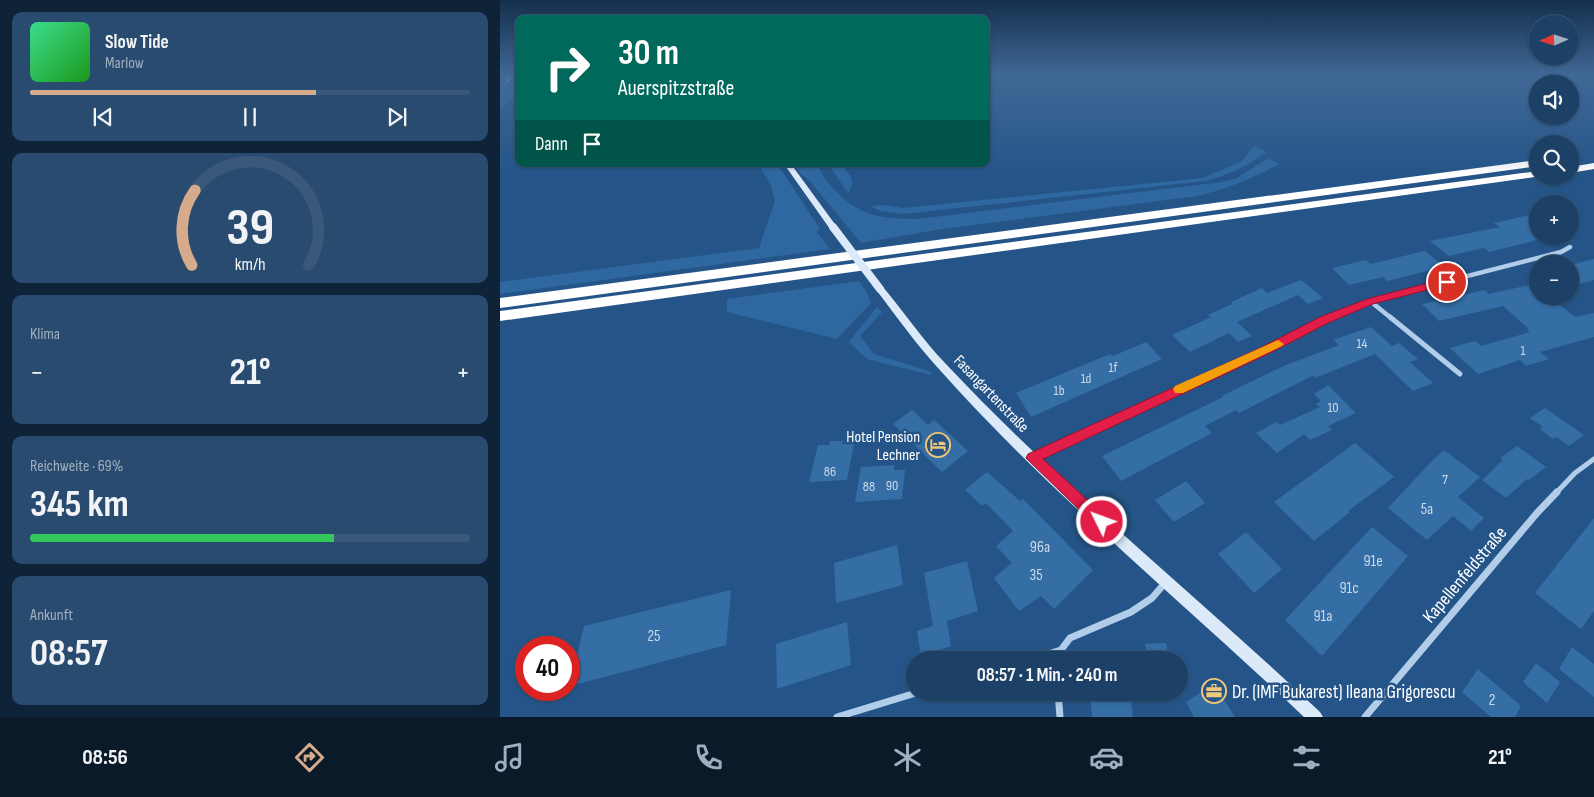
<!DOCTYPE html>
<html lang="de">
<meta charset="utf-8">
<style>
:root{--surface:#1c4066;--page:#294b6f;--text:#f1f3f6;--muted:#a0afbf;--line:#3a597a;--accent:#d6ab8b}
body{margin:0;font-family:"Sofia Sans Condensed",sans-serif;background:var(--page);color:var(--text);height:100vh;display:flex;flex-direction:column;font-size:19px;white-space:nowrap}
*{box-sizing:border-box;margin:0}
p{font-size:16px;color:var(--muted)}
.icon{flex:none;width:28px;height:28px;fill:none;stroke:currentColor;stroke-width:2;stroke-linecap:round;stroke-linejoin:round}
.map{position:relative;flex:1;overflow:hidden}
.drawer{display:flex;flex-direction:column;gap:12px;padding:12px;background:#0f2338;width:500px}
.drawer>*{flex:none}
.banner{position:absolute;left:15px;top:15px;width:475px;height:152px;border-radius:10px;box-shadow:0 1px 4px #0004,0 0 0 1px var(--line);background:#00695c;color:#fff;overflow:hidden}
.needle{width:32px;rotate:267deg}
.fabs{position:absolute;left:1029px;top:15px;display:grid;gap:10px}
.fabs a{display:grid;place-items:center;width:50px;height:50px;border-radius:50%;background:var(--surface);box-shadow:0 1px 4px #0004,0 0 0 1px var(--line);font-size:25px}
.speed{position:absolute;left:15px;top:636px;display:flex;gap:10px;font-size:25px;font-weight:700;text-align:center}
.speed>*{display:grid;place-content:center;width:65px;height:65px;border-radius:50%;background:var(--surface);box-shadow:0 1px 4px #0004,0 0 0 1px var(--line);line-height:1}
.speed .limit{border:8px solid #d22;background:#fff;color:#111}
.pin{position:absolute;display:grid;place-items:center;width:42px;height:42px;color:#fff;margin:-21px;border:2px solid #fff;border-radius:50%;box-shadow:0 1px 5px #0007}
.me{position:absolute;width:55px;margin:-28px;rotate:312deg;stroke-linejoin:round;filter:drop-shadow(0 0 4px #0008)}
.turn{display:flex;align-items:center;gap:18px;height:105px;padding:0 20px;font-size:22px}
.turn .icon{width:65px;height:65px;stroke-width:2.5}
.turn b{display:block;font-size:35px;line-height:42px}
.then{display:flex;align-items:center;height:48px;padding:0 20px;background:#0003;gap:10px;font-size:19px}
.big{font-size:38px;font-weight:700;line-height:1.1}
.drawer .widget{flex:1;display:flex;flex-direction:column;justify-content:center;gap:8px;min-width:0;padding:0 18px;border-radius:10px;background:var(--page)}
.drawer .dial{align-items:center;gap:0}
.dial svg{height:130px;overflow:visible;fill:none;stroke:var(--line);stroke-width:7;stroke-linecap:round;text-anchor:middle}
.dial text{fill:var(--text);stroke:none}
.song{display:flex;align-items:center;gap:15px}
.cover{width:60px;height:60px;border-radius:8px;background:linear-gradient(135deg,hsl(150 70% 55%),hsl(120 70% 35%))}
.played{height:5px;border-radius:2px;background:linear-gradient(90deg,var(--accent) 65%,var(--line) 65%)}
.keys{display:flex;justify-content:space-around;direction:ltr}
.heat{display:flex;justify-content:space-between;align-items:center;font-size:28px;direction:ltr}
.charge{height:8px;border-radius:4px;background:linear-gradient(90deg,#34c759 69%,var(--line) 0)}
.trip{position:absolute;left:406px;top:651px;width:282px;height:50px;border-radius:25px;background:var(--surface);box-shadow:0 1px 4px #0004,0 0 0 1px var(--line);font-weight:700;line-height:50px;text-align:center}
.tab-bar{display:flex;height:80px;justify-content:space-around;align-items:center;background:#0b1a29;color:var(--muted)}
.tab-bar .icon{width:35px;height:35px}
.tab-bar .active{color:var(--accent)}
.tab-bar b{font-size:22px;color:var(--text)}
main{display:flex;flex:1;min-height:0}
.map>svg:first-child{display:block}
.green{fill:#2f68a0}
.building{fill:#356da5}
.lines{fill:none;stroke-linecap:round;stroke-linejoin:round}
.street-far2{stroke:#b1cde9;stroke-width:4.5}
.street-far1{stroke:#b1cde9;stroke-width:5}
.street{stroke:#b1cde9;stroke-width:7}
.secondary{fill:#dbe9f8;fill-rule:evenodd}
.highway{fill:#fff;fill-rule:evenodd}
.rail-casing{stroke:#fff;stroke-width:4}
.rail{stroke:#255588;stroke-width:2.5;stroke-dasharray:8;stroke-linecap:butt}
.secondary-bridge{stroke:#dbe9f8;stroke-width:8}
.route{fill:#e11d48;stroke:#92132f}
.slow{fill:#f59e0b}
.labels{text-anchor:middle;stroke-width:5;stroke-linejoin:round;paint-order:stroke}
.number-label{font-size:14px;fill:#ccdae8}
.street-label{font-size:16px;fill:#fff;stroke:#255588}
.poi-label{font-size:16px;fill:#fff;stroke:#255588;text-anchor:end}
.near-number-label{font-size:16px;fill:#ccdae8}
.near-street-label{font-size:19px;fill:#fff;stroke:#255588}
.near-poi-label{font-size:19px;fill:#fff;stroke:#255588;text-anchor:start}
</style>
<main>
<section class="drawer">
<div class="widget">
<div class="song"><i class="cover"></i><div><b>Slow Tide</b><p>Marlow</p></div></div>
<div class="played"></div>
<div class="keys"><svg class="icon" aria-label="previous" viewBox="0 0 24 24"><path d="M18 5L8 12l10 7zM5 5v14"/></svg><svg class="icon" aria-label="pause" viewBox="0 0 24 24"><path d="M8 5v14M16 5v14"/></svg><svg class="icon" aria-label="next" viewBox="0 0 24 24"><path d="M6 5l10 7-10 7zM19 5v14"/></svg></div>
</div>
<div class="widget dial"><svg viewBox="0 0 100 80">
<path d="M14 69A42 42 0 1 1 86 69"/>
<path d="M14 69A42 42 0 0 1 16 23" stroke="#d6ab8b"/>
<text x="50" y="56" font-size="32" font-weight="700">39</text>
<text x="50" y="72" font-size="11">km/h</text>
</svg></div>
<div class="widget"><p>Klima</p>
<div class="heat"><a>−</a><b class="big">21°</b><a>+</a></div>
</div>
<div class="widget"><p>Reichweite · 69%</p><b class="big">345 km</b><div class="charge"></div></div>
<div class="widget"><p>Ankunft</p><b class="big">08:57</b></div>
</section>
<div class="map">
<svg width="1094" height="717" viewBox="0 0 1094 717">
<rect width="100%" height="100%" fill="#255588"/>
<!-- green -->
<g class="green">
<polygon points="19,75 19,94 0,108 0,88"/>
<path d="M754 146 767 152C747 166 729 175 705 181L403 214 380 211 370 206 384 205 404 208 703 178 742 161Z"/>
<path d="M768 158 779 164C752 179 727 189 697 196L442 229 361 243 310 181 300 173 295 164H318C320 173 326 180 332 187 358 216 380 219 418 219L722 182 735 179Z"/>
<path d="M328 164H343C348 177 358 179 348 193Z"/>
<polygon points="278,165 320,229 316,231 330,249 0,294 0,282 259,248 275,201 271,186 261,168"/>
<polygon points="359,281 366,291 371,303 337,339 227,312 227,299"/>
<polygon points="377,307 382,312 360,336 374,354 432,372 431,375 367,359 349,342"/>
</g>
<!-- building -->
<g class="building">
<polygon points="1038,213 1038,240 989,252 984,248 949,256 930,241 1000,227 994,223"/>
<polygon points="925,251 944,267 887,281 883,277 849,285 832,268 866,260 870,264"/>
<polygon points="1094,259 1094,280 1075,285 1070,282 1070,265"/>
<polygon points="801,280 823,298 808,304 798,295 737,322 752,336 738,342 729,333 690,352 672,335 711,317 708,315 732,304 731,302 762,288 767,293"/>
<polygon points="1038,283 1038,296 1048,296 1075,317 1094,313 1094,337 1040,352 1049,359 1026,366 1020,360 978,374 950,348 975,341 981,346 1030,332 1027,329 1029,329 1003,306 939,321 922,304 984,290 989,294"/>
<polygon points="871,327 892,346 899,343 918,359 910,362 933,383 913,391 875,354 815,378 814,375 739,413 736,410 705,426 712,433 621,481 602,456 723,397 722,396 744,385 786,365 839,345 833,340"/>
<polygon points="646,342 662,359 531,417 516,393 610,354 613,356"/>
<polygon points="828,385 856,413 828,426 832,430 810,440 804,434 777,453 756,433 776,422 780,425 820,407 816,404 821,401 814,394"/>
<polygon points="1045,408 1084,435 1069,446 1057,437 1053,439 1040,429 1043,427 1030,418"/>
<polygon points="412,410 428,425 434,420 468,451 442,472 393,424"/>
<polygon points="330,441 343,441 342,444 354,444 347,480 309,482 318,445 329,445"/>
<polygon points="855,443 894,477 848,511 850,512 814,541 774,502"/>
<polygon points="1017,446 1046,467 1029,480 1027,479 1006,498 982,480 1003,460 1000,458"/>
<polygon points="944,450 980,477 958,497 984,518 971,531 953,516 927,540 888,508 931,462"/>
<polygon points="394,465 394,470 405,470 402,499 355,502 361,467"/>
<polygon points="487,472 520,501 523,499 593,570 554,609 541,596 519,611 494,578 512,563 496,546 513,531 486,503 482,506 465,490"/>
<polygon points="686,481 705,503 674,522 655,500"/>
<polygon points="1094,518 1094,611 1081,629 1035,593"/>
<polygon points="872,527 908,556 822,656 785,620"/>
<polygon points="746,532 782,569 754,593 718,554"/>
<polygon points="397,545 403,585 336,603 334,563"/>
<polygon points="467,561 478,611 447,621 451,646 421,656 417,631 433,626 424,573"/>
<polygon points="231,590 226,645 70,686 84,626"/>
<polygon points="347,622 351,665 277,689 276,644"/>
<polygon points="666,643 669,660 648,660 645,644"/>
<polygon points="1072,647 1094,664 1094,697 1059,669"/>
<polygon points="1036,663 1060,682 1047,703 1023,682"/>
<polygon points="978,669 1021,706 1015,717 991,717 962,692"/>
<polygon points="714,684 735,717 694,717 686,702"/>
<polygon points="590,692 630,692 633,717 592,717"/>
</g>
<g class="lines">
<!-- street-far2 -->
<g class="street-far2">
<polyline points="870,301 891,318"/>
<polyline points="828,318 870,301 1061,252 1070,247"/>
</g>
<!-- street-far1 -->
<g class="street-far1">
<polyline points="890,317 960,374"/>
<polyline points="533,457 766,350 831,317"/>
<polyline points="1056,493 1075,473 1094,459"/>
</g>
<!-- street -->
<g class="street">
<polyline points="528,660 561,650 570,638 631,612 652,598 665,583"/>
<polyline points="558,660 561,650"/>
<polyline points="558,692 560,717"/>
<polyline points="337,717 419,692"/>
<polyline points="865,717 1037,513 1057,492"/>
</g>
<!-- secondary -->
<g class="secondary">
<polygon points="284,164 291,164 337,227 336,229 330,229"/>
<path d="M380 286 383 287C404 312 423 340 445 363 562 488 696 595 820 712L823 717H804C682 601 550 494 438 368 416 344 397 317 377 291L376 289 377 287Z"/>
</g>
<!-- highway -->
<g class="highway">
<polygon points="1038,160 1038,166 0,308 0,298"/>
<polygon points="1094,163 1094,169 1070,173 1070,167"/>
<polygon points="1038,171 1038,176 1042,176 0,321 0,311"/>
</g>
<defs>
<polyline id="rail" points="0,85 15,74"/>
</defs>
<!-- rail casing -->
<use href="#rail" class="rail-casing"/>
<!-- rail -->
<use href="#rail" class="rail"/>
<!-- secondary-bridge -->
<polyline class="secondary-bridge" points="333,227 380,289"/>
</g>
<!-- sky -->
<linearGradient id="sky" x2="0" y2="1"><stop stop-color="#142f4b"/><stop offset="0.43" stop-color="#406896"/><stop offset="1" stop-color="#406896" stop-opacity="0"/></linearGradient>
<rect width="1094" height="174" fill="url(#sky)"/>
<!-- route -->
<polygon class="route" points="947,278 950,279 950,284 873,304 828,323 770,353 543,459 607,518 609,522 607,527 602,529 597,527 526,458 528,454 762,347 820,317 867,299"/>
<!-- slow -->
<polygon class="slow" points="778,340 784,344 782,346 683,393 675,393 673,389 675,386"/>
<!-- icons -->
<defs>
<symbol id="hotel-ring" viewBox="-11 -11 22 22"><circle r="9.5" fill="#255588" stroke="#f3c875" stroke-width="1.5"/><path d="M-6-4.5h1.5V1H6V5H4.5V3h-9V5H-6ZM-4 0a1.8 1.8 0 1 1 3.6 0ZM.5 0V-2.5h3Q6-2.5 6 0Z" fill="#f3c875"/></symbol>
<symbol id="office-ring" viewBox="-11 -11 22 22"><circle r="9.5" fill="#255588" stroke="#f3c875" stroke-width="1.5"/><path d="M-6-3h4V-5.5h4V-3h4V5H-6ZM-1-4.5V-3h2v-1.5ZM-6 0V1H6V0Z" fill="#f3c875"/></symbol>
</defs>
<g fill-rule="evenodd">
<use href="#hotel-ring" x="424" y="431" width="28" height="28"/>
<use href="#office-ring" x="700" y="677" width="28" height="28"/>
</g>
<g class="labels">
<!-- number labels -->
<g class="number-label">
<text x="862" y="348">14</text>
<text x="1023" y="355">1</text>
<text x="613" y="372">1f</text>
<text x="586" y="383">1d</text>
<text x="559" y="395">1b</text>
<text x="833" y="412">10</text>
<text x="330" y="476">86</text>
<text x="945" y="484">7</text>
<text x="392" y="490">90</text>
<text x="369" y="491">88</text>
</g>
<!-- street labels -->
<g class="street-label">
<text transform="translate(492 393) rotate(46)" y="6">Fasangartenstraße</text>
</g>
<!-- poi labels -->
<g class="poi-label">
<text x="420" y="442">Hotel Pension<tspan x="420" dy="18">Lechner</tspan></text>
</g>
<!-- near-number labels -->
<g class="near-number-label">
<text x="927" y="514">5a</text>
<text x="540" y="552">96a</text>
<text x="873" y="566">91e</text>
<text x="536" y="580">35</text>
<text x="849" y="593">91c</text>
<text x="823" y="621">91a</text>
<text x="154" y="641">25</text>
<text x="992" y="705">2</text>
</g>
<!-- near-street labels -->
<g class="near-street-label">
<text transform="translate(964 574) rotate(-50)" y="7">Kapellenfeldstraße</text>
</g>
<!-- near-poi labels -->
<g class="near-poi-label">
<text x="732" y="698">Dr. (IMF Bukarest) Ileana Grigorescu</text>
</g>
</g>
</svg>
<div class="fabs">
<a><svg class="needle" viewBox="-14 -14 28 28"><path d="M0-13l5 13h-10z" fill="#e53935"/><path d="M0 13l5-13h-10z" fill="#a0afbf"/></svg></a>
<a><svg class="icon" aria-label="sound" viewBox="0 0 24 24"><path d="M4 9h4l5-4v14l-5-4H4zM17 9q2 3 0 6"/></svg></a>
<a><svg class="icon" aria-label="search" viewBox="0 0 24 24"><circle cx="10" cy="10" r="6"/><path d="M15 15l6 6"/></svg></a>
<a>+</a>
<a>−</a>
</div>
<div class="speed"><div class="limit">40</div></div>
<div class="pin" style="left:947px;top:282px;background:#d93025"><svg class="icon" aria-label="arrive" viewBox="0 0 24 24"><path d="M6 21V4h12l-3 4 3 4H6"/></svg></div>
<svg class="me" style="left:602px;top:522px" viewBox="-20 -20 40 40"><circle r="17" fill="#e11d48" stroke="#fff" stroke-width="3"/><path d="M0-11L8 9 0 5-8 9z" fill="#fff"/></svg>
<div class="trip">08:57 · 1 Min. · 240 m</div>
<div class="banner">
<div class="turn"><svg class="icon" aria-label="right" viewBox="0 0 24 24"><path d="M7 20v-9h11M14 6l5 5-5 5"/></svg><div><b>30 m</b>Auerspitzstraße</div></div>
<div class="then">Dann<svg class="icon" aria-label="arrive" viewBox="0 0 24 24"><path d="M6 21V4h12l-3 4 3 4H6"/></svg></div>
</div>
</div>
</main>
<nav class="tab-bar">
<b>08:56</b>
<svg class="icon active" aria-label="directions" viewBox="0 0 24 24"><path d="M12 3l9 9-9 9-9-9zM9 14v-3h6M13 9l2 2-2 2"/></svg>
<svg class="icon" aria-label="music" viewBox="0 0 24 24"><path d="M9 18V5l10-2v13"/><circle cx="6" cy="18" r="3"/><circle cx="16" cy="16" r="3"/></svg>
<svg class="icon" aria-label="phone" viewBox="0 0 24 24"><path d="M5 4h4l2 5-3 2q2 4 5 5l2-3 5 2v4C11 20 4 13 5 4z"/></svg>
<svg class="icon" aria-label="climate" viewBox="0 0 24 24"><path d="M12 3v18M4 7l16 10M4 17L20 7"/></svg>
<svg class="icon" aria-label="car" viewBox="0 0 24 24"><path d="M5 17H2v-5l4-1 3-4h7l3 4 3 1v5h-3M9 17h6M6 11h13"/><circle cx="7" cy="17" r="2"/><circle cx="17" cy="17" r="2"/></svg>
<svg class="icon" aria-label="filters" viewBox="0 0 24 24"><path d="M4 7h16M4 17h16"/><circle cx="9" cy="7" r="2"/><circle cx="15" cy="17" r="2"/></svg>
<b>21°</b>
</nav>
